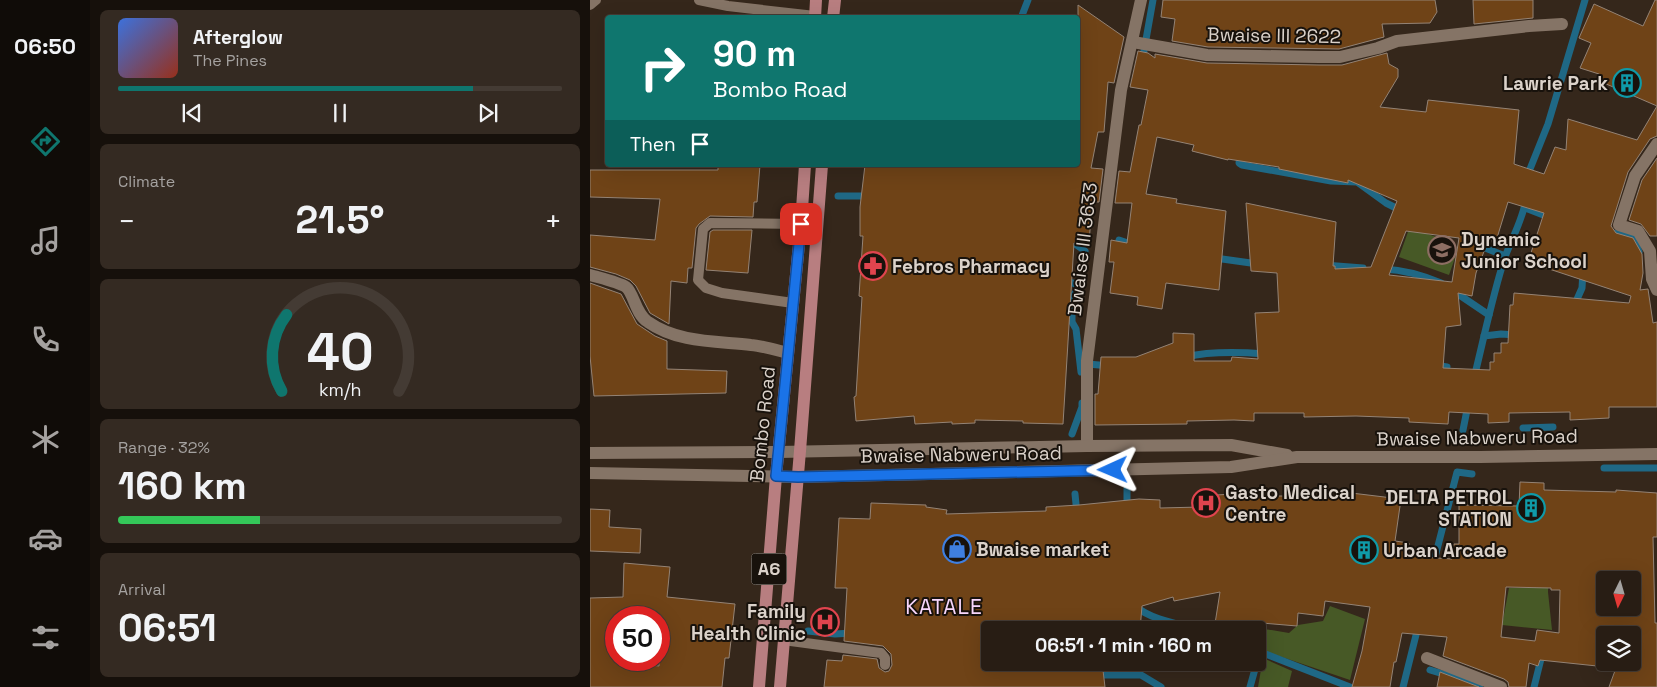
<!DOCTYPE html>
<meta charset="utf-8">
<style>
:root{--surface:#281d14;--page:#342a22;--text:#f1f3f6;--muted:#a5a2a0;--line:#443b34;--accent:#0f766e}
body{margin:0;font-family:"Space Grotesk",sans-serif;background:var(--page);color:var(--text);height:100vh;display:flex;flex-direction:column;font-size:19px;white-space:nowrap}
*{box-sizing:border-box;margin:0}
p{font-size:16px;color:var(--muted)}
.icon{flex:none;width:28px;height:28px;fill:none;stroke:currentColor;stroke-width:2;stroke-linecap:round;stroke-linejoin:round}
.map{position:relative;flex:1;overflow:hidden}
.panel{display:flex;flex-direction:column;gap:10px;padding:10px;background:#16100b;width:500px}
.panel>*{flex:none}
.banner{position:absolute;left:15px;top:15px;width:475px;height:152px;border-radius:5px;box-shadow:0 5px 20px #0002,0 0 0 1px var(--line);background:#0f766e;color:#fff;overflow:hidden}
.needle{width:32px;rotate:185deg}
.tools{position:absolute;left:1006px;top:571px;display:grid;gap:10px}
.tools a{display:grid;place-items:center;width:45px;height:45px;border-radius:5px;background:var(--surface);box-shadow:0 5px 20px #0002,0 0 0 1px var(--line);font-size:25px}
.speed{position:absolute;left:15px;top:606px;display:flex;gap:10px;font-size:25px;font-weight:700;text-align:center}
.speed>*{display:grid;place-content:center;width:65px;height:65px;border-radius:50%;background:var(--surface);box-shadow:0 5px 20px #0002,0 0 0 1px var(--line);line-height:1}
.speed .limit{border:8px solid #d22;background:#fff;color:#111}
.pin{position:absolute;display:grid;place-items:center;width:42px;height:42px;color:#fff;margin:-21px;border-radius:10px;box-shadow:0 2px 8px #0006}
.me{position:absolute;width:55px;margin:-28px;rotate:269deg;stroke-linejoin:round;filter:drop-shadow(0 0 4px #0008)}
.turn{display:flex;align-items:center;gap:18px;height:105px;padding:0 25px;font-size:22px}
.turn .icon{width:65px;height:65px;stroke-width:2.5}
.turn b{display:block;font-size:35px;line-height:42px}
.then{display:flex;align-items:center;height:48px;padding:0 25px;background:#0003;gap:10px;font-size:19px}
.big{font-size:38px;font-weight:800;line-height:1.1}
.panel .tile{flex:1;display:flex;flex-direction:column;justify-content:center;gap:8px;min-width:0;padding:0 18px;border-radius:8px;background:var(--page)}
.panel .dial{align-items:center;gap:0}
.dial svg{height:130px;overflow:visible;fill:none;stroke:var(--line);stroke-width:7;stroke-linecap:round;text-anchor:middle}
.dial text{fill:var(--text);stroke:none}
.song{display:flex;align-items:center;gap:15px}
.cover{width:60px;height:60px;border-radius:8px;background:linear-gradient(135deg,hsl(220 70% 55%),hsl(10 70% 35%))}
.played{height:5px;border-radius:2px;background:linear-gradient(90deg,var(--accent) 80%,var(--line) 80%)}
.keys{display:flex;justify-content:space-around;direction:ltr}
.heat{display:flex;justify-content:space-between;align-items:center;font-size:28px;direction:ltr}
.charge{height:8px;border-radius:4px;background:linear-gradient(90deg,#34c759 32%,var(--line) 0)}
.trip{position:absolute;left:391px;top:621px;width:285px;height:50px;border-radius:5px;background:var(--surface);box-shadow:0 5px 20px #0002,0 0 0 1px var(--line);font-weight:800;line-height:50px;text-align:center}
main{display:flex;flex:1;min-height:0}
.dock{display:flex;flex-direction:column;width:90px;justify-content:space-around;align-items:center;background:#100c08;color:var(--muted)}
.dock .icon{width:35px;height:35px}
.dock .selected{color:var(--accent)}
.dock b{font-size:22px;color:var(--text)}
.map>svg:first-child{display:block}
.green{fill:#475926}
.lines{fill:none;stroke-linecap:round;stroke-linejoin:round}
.stream{stroke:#1f6885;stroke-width:7}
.building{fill:#6f4317;stroke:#948375;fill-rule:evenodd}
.lane{stroke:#857466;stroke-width:10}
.street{stroke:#857466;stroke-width:12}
.secondary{stroke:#857466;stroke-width:12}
.primary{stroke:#b87e80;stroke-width:12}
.route-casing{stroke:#114b97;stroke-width:12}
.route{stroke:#1a73e8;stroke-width:9}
.labels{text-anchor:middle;stroke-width:4;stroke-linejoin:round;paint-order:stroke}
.shield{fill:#18120c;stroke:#a09891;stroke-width:1}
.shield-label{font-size:18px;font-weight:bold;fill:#dbd2ca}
.street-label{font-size:19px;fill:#dbd2ca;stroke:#18120c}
.poi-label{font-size:19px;font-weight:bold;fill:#dbd2ca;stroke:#18120c;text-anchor:start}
.quarter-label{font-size:21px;letter-spacing:1px;fill:#f8d7fc;stroke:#18120c}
</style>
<main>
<nav class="dock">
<b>06:50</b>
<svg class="icon selected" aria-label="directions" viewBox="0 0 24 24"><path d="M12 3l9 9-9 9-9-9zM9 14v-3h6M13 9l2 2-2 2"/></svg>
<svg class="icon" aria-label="music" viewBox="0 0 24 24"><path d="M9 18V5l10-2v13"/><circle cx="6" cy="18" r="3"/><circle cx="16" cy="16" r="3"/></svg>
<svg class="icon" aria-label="phone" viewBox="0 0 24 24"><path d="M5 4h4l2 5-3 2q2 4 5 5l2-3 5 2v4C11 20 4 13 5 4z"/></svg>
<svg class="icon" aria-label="climate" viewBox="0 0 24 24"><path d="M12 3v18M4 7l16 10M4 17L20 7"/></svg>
<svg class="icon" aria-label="car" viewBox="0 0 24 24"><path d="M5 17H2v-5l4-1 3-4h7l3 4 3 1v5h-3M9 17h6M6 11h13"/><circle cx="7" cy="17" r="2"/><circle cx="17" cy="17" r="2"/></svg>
<svg class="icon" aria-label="filters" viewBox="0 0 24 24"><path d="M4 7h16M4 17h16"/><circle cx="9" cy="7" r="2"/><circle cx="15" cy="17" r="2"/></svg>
</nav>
<section class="panel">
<div class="tile">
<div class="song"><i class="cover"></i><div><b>Afterglow</b><p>The Pines</p></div></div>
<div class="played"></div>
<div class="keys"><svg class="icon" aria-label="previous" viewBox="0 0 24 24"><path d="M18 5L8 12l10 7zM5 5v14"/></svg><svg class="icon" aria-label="pause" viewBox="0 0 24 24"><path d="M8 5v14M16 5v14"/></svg><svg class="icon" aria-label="next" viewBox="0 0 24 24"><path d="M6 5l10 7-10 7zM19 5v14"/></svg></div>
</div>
<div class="tile"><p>Climate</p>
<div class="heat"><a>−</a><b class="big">21.5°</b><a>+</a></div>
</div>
<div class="tile dial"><svg viewBox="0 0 100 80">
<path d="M14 69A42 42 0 1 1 86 69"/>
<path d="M14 69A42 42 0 0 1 17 22" stroke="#0f766e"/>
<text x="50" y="56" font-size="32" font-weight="700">40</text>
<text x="50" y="72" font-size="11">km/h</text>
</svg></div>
<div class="tile"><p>Range · 32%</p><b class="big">160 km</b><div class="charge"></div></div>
<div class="tile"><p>Arrival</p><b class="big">06:51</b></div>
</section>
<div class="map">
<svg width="1067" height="687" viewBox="0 0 1067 687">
<rect width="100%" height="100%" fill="#35271b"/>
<!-- green -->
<g class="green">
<polygon points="823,218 832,232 858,241 854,251 866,255 859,275 809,257"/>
<polygon points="959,554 958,592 962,630 912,625 919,588 944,588 949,573"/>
<polygon points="740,606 775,619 760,680 668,649 668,630 662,630 663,627 699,633 708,625 733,621"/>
<polygon points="673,658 702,671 698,687 668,687"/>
</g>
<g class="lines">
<!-- stream -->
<g class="stream">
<polyline points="431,18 438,0"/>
<polyline points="552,62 563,0"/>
<polyline points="650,156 649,163 652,165 741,181 767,182 796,203 812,211"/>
<polyline points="939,179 940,169 958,124 995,0"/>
<polyline points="248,196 280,196"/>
<polyline points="935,208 961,218"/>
<polyline points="1022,233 1044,236 1049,252"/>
<polyline points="480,235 485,244 495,251"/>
<polyline points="529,240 541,244"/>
<polyline points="888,245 915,256"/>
<polyline points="625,258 668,264"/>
<polyline points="734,265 773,268"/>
<path d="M794 269C815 270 832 275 851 283"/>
<polyline points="473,281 487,284 487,290 483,296 482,303 482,322 486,329 491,372"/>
<polyline points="862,290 899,315"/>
<polyline points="984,306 992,288 993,271"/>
<polyline points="894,336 911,334 926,335"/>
<path d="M596 357C621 351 649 352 675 354"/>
<polyline points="498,364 520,366"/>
<polyline points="845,365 857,367"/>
<path d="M884 378C894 338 902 297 915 257 922 238 933 219 936 199"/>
<polyline points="933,428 963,427"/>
<polyline points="873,430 878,405"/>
<polyline points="482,434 492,407 492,403"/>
<polyline points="1014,468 1067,468"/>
<polyline points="537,489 537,509"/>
<polyline points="485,494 487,514"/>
<polyline points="843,565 867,472 882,474"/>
<path d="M545 606C563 621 590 624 612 630"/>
<polyline points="218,631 245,634 263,633"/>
<polyline points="668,651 760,687"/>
<polyline points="840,670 890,685"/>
<polyline points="506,675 551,675 571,687"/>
<polyline points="660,687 667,662"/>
<polyline points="813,687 828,627"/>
<polyline points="944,687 953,651"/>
</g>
</g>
<!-- building -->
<g class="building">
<polygon points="573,0 845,0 847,12 840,23 792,24 794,37 749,49 618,47 582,41 585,19 571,17"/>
<polygon points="883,0 943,0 943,18 884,24"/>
<polygon points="1065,0 1067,0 1067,106 1007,80 1009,74 990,68 1001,43 989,38 1004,4 1053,26"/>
<polygon points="488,5 534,37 524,83 518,82 514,132 508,132 501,168 513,169 509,202 502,202 499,244 484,243 473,424 433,423 433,421 385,420 385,423 362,424 362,422 325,424 324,416 266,421 264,397 266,396 272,297 269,296 273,236 270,236 270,207 275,165 488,165"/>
<path d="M548 51 558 53 565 58V54L617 63 729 65H752L797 53 799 64 808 69V77L790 107 836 112 838 100 929 110 924 164 954 174 965 147 976 150 978 119 1047 140 1067 106V136L1060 139 1038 172 1021 226 1026 233 1043 238 1052 254 1053 273 1050 290 1058 289 1063 323 1067 322V407H1019V418L980 420V412L919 413V422L898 423V414L859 412 858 424 819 422V418L766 416 714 417V413H664V421L644 420 597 421V424L505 425V394H508L511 357H546L554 354 583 343V333L604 334V361H641L642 357 668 359 665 313 689 312 687 273 661 271 656 203 746 222 743 266H745V269L781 267 807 201 758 180V183L689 169V167L638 159V160L602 151 604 145 567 137 556 194 587 199 586 203 636 211 629 290 576 283 572 309 547 305 548 297 520 293 524 262H519L521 240 537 243 542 203H525L529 171 540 172 549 125H551L558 90 540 87ZM918 202 954 213 938 262 1041 296 1039 303 924 293 923 305H920L918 343H911V353H904V362H900V370L853 368 856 327 871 325 868 293 882 296 886 273 896 246 899 247 903 237 907 238ZM816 231 869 238 862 282 799 275Z"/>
<polygon points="1067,158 1067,236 1060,236 1051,224 1039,220 1052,180"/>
<polygon points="128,165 170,165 167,202 164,202 163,217 120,216 109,224 106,228 102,268 98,268 97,283 81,281 79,324 60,313 46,286 40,280 26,274 0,267 0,235 65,240 70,199 0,197 0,170 128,170"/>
<polygon points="123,230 162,230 158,273 116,270 120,232"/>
<polygon points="0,283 31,294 47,324 65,336 77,341 77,369 137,371 136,393 4,396 0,356"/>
<path d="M930 482 954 483V490L1026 492V490L1067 493V537H1063L1065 623H1067V687H1019L1026 668 950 660 948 666 939 663 936 687H919L918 682 914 679 853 656 857 637 812 633 806 662H804L800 687H762L772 651 780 607 735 601 733 616 708 613 707 626 660 622 658 630H624L630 592 584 601 583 597 552 606 550 630H400V662H444V671L496 662H512L515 687H234L237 660 252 661 253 655 287 659 289 668 295 672 299 671 302 665 301 654 293 646 254 641 257 588H245L249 518 280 519 281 503 336 505V507L357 510 356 514 456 511V507L489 505 549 499 570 500V508L611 507 610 496 643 494V496H753V492L811 499 805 541 819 543 818 556 862 559 864 544H869V505L929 506ZM1015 580H1042V608H1015ZM916 587 961 588V590H970L969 633 947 630 945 641 911 637ZM1015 635H1042V662H1015Z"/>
<polygon points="0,509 20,510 19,527 51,529 50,553 0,551"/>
<path d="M34 563 80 567 77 597 145 604 139 658H135L132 687H0V598L33 597ZM26 618H69V666L30 662V660H26Z"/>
<polygon points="850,672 889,687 847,687"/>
</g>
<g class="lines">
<!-- lane -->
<g class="lane">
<polyline points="109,0 138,6 225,16"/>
<polyline points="0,5 6,0"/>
<polyline points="203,303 132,293 116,288 108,280 113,229 120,223 211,224"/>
<polyline points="193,640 291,653 295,658 295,665"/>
</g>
<!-- street -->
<g class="street">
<polyline points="543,42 617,55 729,57 750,57 788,48 807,41 939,26 972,24"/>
<polyline points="1067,144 1045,176 1029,225 1048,231 1060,251 1062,279 1067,290"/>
<path d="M0 275C10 278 28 282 36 287 44 293 45 314 58 322 88 343 126 341 161 345 173 346 186 350 198 353"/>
<polyline points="497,446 497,361 531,90 551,0"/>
<polyline points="837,658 911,687"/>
</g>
<!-- secondary -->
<g class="secondary">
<polyline points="0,453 189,452 497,446 641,445 697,455"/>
<polyline points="0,473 208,477 641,467 707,457 890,457 1067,454"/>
</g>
<!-- primary -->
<g class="primary">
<polyline points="225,18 226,0"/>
<polyline points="243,18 245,0"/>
<polyline points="169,687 186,476 211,224 215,165"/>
<polyline points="190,687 210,451 232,165"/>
</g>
</g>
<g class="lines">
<defs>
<polyline id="route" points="211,224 186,476 208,477 523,470"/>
</defs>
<!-- route casing -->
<use href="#route" class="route-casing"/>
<!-- route -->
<use href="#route" class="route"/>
</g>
<!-- icons -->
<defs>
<symbol id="building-ring" viewBox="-11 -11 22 22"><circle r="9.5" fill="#18120c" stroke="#0f9aa8" stroke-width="1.5"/><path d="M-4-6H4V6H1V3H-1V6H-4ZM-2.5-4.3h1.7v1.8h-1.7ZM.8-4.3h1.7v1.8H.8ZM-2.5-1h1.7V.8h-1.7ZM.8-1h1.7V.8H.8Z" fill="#0f9aa8"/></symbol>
<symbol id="school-ring" viewBox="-11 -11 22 22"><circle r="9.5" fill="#18120c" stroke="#8d6e63" stroke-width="1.5"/><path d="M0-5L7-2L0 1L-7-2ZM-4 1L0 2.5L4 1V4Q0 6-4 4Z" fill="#8d6e63"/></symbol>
<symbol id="pharmacy-ring" viewBox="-11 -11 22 22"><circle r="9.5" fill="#18120c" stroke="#e0444e" stroke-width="1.5"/><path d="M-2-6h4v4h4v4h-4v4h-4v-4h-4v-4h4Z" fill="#e0444e"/></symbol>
<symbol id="hospital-ring" viewBox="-11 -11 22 22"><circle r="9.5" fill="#18120c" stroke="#e0444e" stroke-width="1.5"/><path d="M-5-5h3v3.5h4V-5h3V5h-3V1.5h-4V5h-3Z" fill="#e0444e"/></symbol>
<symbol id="shop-ring" viewBox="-11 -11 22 22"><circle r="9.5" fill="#18120c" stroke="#3f7fe0" stroke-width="1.5"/><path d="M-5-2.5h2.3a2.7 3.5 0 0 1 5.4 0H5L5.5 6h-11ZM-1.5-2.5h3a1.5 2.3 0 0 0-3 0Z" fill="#3f7fe0"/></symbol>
</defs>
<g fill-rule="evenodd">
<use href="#building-ring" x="1021" y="67" width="32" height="32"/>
<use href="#school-ring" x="836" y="234" width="32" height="32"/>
<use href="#pharmacy-ring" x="267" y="250" width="32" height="32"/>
<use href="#hospital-ring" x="600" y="487" width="32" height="32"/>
<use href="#building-ring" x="925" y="492" width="32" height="32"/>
<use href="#shop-ring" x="351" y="533" width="32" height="32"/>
<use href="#building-ring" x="758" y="534" width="32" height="32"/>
<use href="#hospital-ring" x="219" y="606" width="32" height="32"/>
</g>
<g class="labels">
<!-- shield labels -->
<rect class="shield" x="161.5" y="553.5" width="35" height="31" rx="4"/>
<g class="shield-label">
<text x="179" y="575">A6</text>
</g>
<!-- street labels -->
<g class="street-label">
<text transform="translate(684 35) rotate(1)" y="7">Bwaise III 2622</text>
<text transform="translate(492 249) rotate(-83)" y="7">Bwaise III 3633</text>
<text transform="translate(172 424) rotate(-84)" y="7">Bombo Road</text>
<text transform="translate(887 437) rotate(-1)" y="7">Bwaise Nabweru Road</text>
<text transform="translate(371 454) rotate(-1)" y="7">Bwaise Nabweru Road</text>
</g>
<!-- poi labels -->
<g class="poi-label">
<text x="1018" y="90" text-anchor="end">Lawrie Park</text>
<text x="871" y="246">Dynamic<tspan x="871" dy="22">Junior School</tspan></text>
<text x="302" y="273">Febros Pharmacy</text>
<text x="635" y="499">Gasto Medical<tspan x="635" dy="22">Centre</tspan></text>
<text x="922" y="504" text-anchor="end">DELTA PETROL<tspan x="922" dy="22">STATION</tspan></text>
<text x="386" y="556">Bwaise market</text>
<text x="793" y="557">Urban Arcade</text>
<text x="216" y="618" text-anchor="end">Family<tspan x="216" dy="22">Health Clinic</tspan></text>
</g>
<!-- quarter labels -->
<g class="quarter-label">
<text x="354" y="614">KATALE</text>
</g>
</g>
</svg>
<div class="tools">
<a><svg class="needle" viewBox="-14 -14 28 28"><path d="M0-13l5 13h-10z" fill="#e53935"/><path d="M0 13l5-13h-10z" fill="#a5a2a0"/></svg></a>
<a><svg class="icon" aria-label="layers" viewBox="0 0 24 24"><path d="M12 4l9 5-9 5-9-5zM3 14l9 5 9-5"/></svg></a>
</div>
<div class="speed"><div class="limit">50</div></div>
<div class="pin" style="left:211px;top:224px;background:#d93025"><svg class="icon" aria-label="arrive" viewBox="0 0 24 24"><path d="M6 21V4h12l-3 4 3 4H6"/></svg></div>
<svg class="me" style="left:523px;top:470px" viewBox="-20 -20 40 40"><path d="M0-17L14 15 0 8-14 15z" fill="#1a73e8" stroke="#fff" stroke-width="4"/></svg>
<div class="trip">06:51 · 1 min · 160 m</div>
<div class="banner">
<div class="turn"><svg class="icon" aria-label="right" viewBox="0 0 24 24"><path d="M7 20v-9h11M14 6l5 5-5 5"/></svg><div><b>90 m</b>Bombo Road</div></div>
<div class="then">Then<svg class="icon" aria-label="arrive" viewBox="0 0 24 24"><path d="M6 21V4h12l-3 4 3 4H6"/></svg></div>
</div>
</div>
</main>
